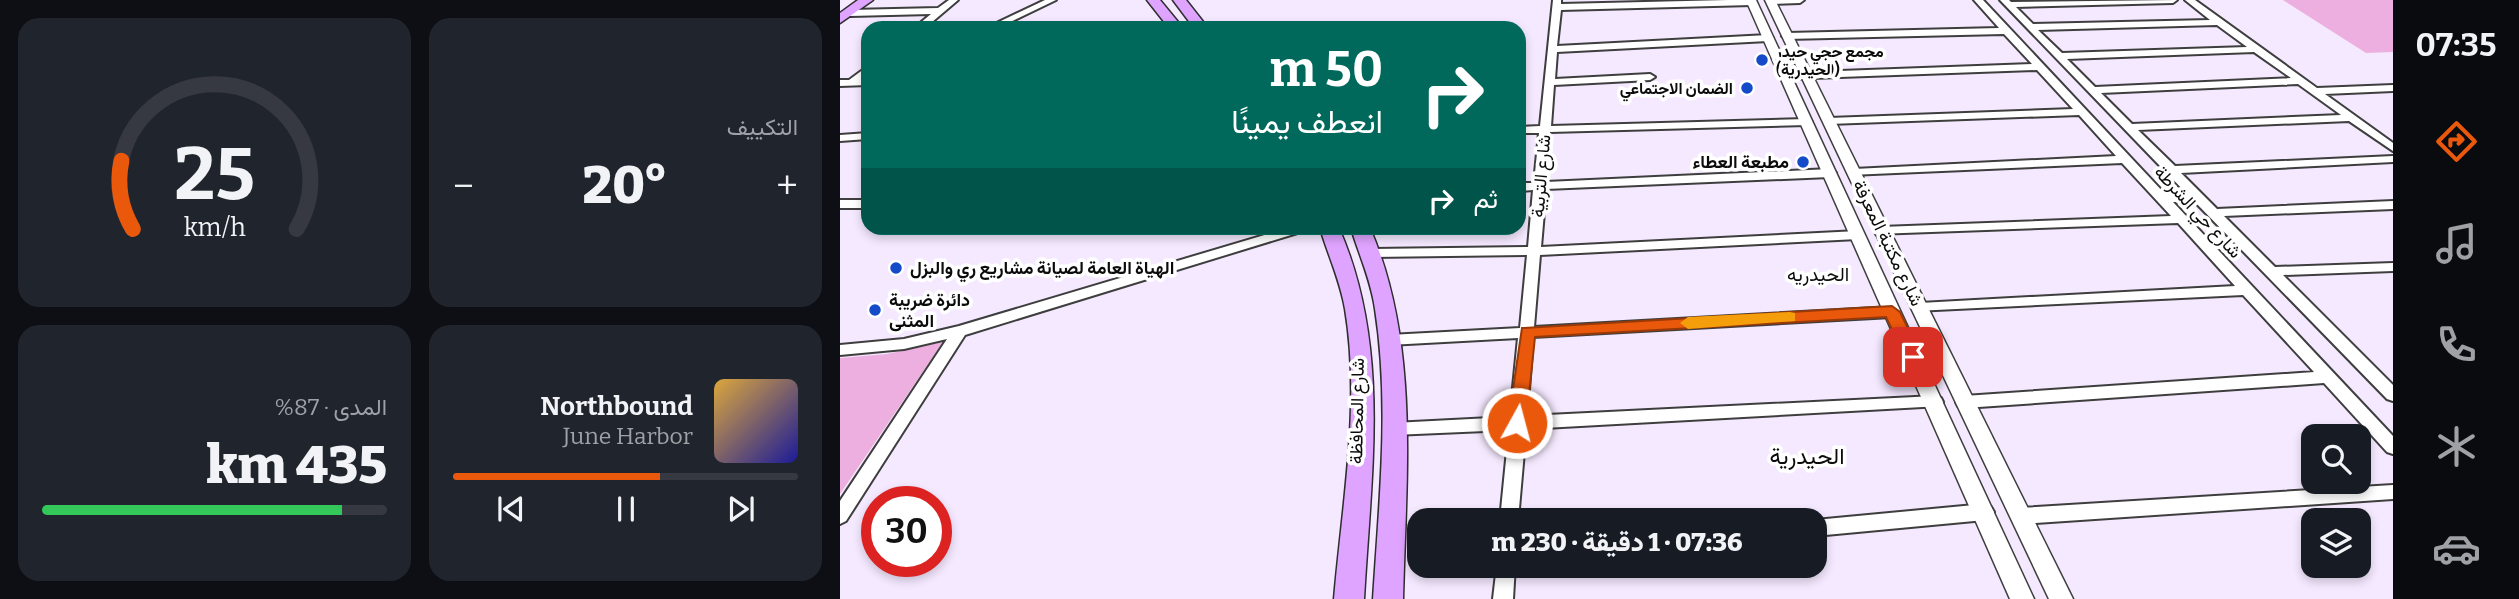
<!DOCTYPE html>
<html lang="ar">
<meta charset="utf-8">
<style>
:root{--surface:#171b24;--page:#20242c;--text:#f1f3f6;--muted:#9ea1a6;--line:#363941;--accent:#ea580c}
body{margin:0;font-family:Bitter,Vazirmatn,serif;background:var(--page);color:var(--text);direction:rtl;height:100vh;display:flex;flex-direction:column;font-size:26px;white-space:nowrap}
*{box-sizing:border-box;margin:0}
p{font-size:23px;color:var(--muted)}
.icon{flex:none;width:38px;height:38px;fill:none;stroke:currentColor;stroke-width:2;stroke-linecap:round;stroke-linejoin:round}
.map{position:relative;flex:1;overflow:hidden;direction:ltr}
.side{display:flex;flex-direction:column;gap:18px;padding:18px;background:#0d0f14;width:840px}
.side>*{flex:none}
.banner{position:absolute;left:21px;top:21px;width:665px;height:214px;border-radius:21px;box-shadow:0 4px 10px #0003;direction:rtl;background:#00695c;color:#fff;overflow:hidden}
.fabs{position:absolute;left:1461px;top:424px;display:grid;gap:14px}
.fabs a{display:grid;place-items:center;width:70px;height:70px;border-radius:14px;background:var(--surface);box-shadow:0 4px 10px #0003;font-size:35px}
.speed{position:absolute;left:21px;top:486px;display:flex;gap:14px;font-size:35px;font-weight:700;text-align:center}
.speed>*{display:grid;place-content:center;width:91px;height:91px;border-radius:50%;background:var(--surface);box-shadow:0 4px 10px #0003;line-height:1}
.speed .limit{border:10px solid #d22;background:#fff;color:#111}
.pin{position:absolute;display:grid;place-items:center;width:60px;height:60px;color:#fff;margin:-30px;border-radius:14px;box-shadow:0 4px 10px #0006}
.me{position:absolute;width:77px;margin:-38px;rotate:7deg;stroke-linejoin:round;filter:drop-shadow(0 0 5px #0008)}
.turn{display:flex;align-items:center;gap:24px;height:147px;padding:0 28px;font-size:32px}
.turn .icon{width:91px;height:91px;stroke-width:2.5}
.turn b{display:block;font-size:49px;line-height:60px}
.then{display:flex;align-items:center;height:66px;padding:0 28px;background:#0003;gap:14px;font-size:26px}
.big{font-size:52px;font-weight:800;line-height:1.1}
.side .tile{flex:1;display:flex;flex-direction:column;justify-content:center;gap:10px;min-width:0;padding:0 24px;border-radius:21px;background:var(--page)}
.side .dial{align-items:center;gap:0}
.dial svg{height:182px;overflow:visible;fill:none;stroke:var(--line);stroke-width:7;stroke-linecap:round;text-anchor:middle}
.dial text{fill:var(--text);stroke:none}
.song{display:flex;align-items:center;gap:21px}
.cover{width:84px;height:84px;border-radius:10px;background:linear-gradient(135deg,hsl(40 70% 55%),hsl(240 70% 35%))}
.played{height:7px;border-radius:4px;background:linear-gradient(90deg,var(--accent) 60%,var(--line) 60%)}
.keys{display:flex;justify-content:space-around;direction:ltr}
.heat{display:flex;justify-content:space-between;align-items:center;font-size:38px;direction:ltr}
.charge{height:10px;border-radius:5px;background:linear-gradient(90deg,#34c759 87%,var(--line) 0)}
.side .tiles{flex:1;display:grid;gap:18px;grid-template-columns:repeat(2,1fr)}
.trip{position:absolute;left:567px;top:508px;width:420px;height:70px;border-radius:21px;background:var(--surface);box-shadow:0 4px 10px #0003;font-weight:800;line-height:70px;text-align:center;direction:rtl}
main{display:flex;flex:1;min-height:0}
.menu{display:flex;flex-direction:column;width:126px;justify-content:space-around;align-items:center;background:#090b0e;color:var(--muted)}
.menu .icon{width:49px;height:49px}
.menu .active{color:var(--accent)}
.menu b{font-size:32px;color:var(--text)}
.map>svg:first-child{display:block}
.green{fill:#edafdf}
.lines{fill:none;stroke-linecap:round;stroke-linejoin:round}
.minor-casing{stroke:#3e3e3e;stroke-width:4}
.tertiary-casing{stroke:#3e3e3e;stroke-width:3}
.secondary-casing{stroke:#2d2d2d;stroke-width:3}
.minor{fill:#fff;fill-rule:evenodd}
.tertiary{fill:#fff;fill-rule:evenodd}
.secondary{fill:#dfa4ff;fill-rule:evenodd}
.route{fill:#ea580c;stroke:#983908;stroke-width:2}
.slow{fill:#f59e0b}
.poi-dot{fill:#154ac9;stroke:#fff;stroke-width:2.5}
.labels{text-anchor:middle;stroke-width:7;stroke-linejoin:round;paint-order:stroke}
.far-poi-label{font-size:16px;font-weight:bold;fill:#0b0b0b;stroke:#fff;text-anchor:start}
.poi-label{font-size:18px;font-weight:bold;fill:#0b0b0b;stroke:#fff;text-anchor:start}
.street-label{font-size:18px;fill:#0b0b0b;stroke:#fff}
.neighbourhood-label{font-size:19px;fill:#0b0b0b;stroke:#fff}
.near-neighbourhood-label{font-size:23px;fill:#0b0b0b;stroke:#fff}
</style>
<main>
<nav class="menu">
<b>07:35</b>
<svg class="icon active" aria-label="directions" viewBox="0 0 24 24"><path d="M12 3l9 9-9 9-9-9zM9 14v-3h6M13 9l2 2-2 2"/></svg>
<svg class="icon" aria-label="music" viewBox="0 0 24 24"><path d="M9 18V5l10-2v13"/><circle cx="6" cy="18" r="3"/><circle cx="16" cy="16" r="3"/></svg>
<svg class="icon" aria-label="phone" viewBox="0 0 24 24"><path d="M5 4h4l2 5-3 2q2 4 5 5l2-3 5 2v4C11 20 4 13 5 4z"/></svg>
<svg class="icon" aria-label="climate" viewBox="0 0 24 24"><path d="M12 3v18M4 7l16 10M4 17L20 7"/></svg>
<svg class="icon" aria-label="car" viewBox="0 0 24 24"><path d="M5 17H2v-5l4-1 3-4h7l3 4 3 1v5h-3M9 17h6M6 11h13"/><circle cx="7" cy="17" r="2"/><circle cx="17" cy="17" r="2"/></svg>
</nav>
<div class="map">
<svg width="1553" height="599" viewBox="0 0 1553 599">
<rect width="100%" height="100%" fill="#f5e9ff"/>
<!-- green -->
<g class="green">
<polygon points="1443,0 1553,0 1553,52 1526,53"/>
<polygon points="103,342 0,494 0,358 47,354"/>
</g>
<g class="lines">
<defs>
<g id="minor">
<polygon points="109,0 118,0 85,28 74,28 91,14 10,16 6,13 10,10 98,8"/>
<polygon points="205,0 216,0 158,28 146,28"/>
<polygon points="713,0 721,0 721,4 888,0 914,0 916,2 912,5 721,10 717,46 928,35 933,38 928,41 717,52 715,79 810,74 815,77 810,80 714,85 711,126 967,119 972,122 967,125 710,132 706,182 990,169 996,173 990,177 706,189 701,247 1018,231 1024,235 1018,239 700,255 694,327 1052,307 1059,312 1052,317 693,337 687,416 1095,396 1101,398 1103,402 1101,406 686,429 678,520 660,520 669,430 553,435 547,434 545,429 547,424 553,423 670,417 678,338 549,345 544,344 542,340 544,336 549,335 680,328 687,255 532,257 525,253 532,249 688,247 693,190 679,191 679,183 694,183 699,133 679,133 679,127 700,126"/>
<polygon points="927,0 964,0 960,3 931,4"/>
<path d="M1134 0H1143L1326 195H1348L1160 0H1169L1171 2 1337 0 1333 3 1176 7 1193 24 1370 20 1345 0H1355L1477 88 1553 85V91L1485 94 1553 143V151L1509 121 1298 130 1335 166 1553 156V162L1341 173 1377 209 1553 201V209L1384 216 1435 267 1553 263V271L1443 275 1553 385V401L1547 399 1355 202H1333L1553 436V454L1547 452 1484 383 1124 408 1118 406 1116 402 1118 398 1124 396 1474 372 1403 295 1075 311 1073 308 1075 305 1080 303 1395 286 1338 223 1036 234 1035 231 1036 228 1041 227 1331 216 1282 163 1010 175V171L1014 169 1276 156 1239 115 989 124 984 121 989 118 1233 109 1197 70 945 79 940 76 945 73 1192 64 1164 34 947 39 942 36 947 33 1159 28ZM1377 25 1407 47 1222 53 1198 30ZM1414 52 1451 78 1255 87 1227 59ZM1458 84 1501 115 1292 124 1261 93Z"/>
<polygon points="28,66 28,74 22,79 28,79 28,85 0,86 0,80 9,80"/>
<polygon points="28,133 28,139 0,141 0,135"/>
<rect x="0" y="200" width="28" height="8"/>
<polygon points="448,228 466,228 464,231 125,335 6,521 0,524 0,501 107,339 64,349 0,355 0,345 64,339 119,326"/>
<polygon points="1553,485 1553,499 1180,524 1174,521 1171,516 1174,511 1180,508"/>
<polygon points="1145,504 1151,507 1154,512 1151,517 1145,520 975,536 975,520"/>
<polygon points="657,565 675,565 673,599 653,599"/>
</g>
<g id="tertiary">
<polygon points="906,0 916,0 1194,599 1170,599"/>
<polygon points="925,0 935,0 1233,599 1209,599"/>
</g>
<g id="secondary">
<polygon points="18,0 33,0 0,23 0,13"/>
<polygon points="307,0 320,0 343,28 329,28"/>
<polygon points="333,0 346,0 368,28 354,28"/>
<path d="M480 228H499C551 347 531 473 524 599H494C502 505 521 404 505 309 500 280 488 255 480 228Z"/>
<path d="M511 228H530C580 344 566 475 563 599H533C539 503 550 405 535 309 531 280 519 255 511 228Z"/>
</g>
</defs>
<!-- minor casing -->
<use href="#minor" class="minor-casing"/>
<!-- tertiary casing -->
<use href="#tertiary" class="tertiary-casing"/>
<!-- secondary casing -->
<use href="#secondary" class="secondary-casing"/>
<!-- minor -->
<use href="#minor" class="minor"/>
<!-- tertiary -->
<use href="#tertiary" class="tertiary"/>
<!-- secondary -->
<use href="#secondary" class="secondary"/>
</g>
<!-- route -->
<polygon class="route" points="1052,306 1060,312 1082,357 1079,361 1067,361 1046,317 695,337 686,423 677,430 668,423 682,328"/>
<!-- slow -->
<polygon class="slow" points="950,312 955,313 955,321 848,329 840,323 848,317"/>
<!-- markers -->
<g class="poi-dot">
<circle cx="922" cy="60" r="7"/>
<circle cx="907" cy="88" r="7"/>
<circle cx="963" cy="162" r="7"/>
<circle cx="56" cy="268" r="7"/>
<circle cx="35" cy="310" r="7"/>
</g>
<g class="labels">
<!-- far-poi labels -->
<g class="far-poi-label">
<text x="936" y="57">مجمع حجي حيدر<tspan x="936" dy="18">(الحيدرية)</tspan></text>
<text x="893" y="94" text-anchor="end">الضمان الاجتماعي</text>
</g>
<!-- poi labels -->
<g class="poi-label">
<text x="949" y="168" text-anchor="end">مطبعة العطاء</text>
<text x="70" y="274">الهياة العامة لصيانة مشاريع ري والبزل</text>
<text x="49" y="306">دائرة ضريبة<tspan x="49" dy="21">المثنى</tspan></text>
</g>
<!-- street labels -->
<g class="street-label">
<text transform="translate(701 176) rotate(-85)" y="6">شارع التربية</text>
<text transform="translate(1358 212) rotate(47)" y="6">شارع حي الشرطة</text>
<text transform="translate(1048 243) rotate(64)" y="6">شارع مكتبة المعرفة</text>
<text transform="translate(517 411) rotate(-89)" y="6">شارع المحافظة</text>
</g>
<!-- neighbourhood labels -->
<g class="neighbourhood-label">
<text x="978" y="281">الحيدريه</text>
</g>
<!-- near-neighbourhood labels -->
<g class="near-neighbourhood-label">
<text x="967" y="464">الحيدرية</text>
</g>
</g>
</svg>
<div class="fabs">
<a><svg class="icon" aria-label="search" viewBox="0 0 24 24"><circle cx="10" cy="10" r="6"/><path d="M15 15l6 6"/></svg></a>
<a><svg class="icon" aria-label="layers" viewBox="0 0 24 24"><path d="M12 4l9 5-9 5-9-5zM3 14l9 5 9-5"/></svg></a>
</div>
<div class="speed"><div class="limit">30</div></div>
<div class="pin" style="left:1073px;top:357px;background:#d93025"><svg class="icon" aria-label="arrive" viewBox="0 0 24 24"><path d="M6 21V4h12l-3 4 3 4H6"/></svg></div>
<svg class="me" style="left:677px;top:423px" viewBox="-20 -20 40 40"><circle r="17" fill="#ea580c" stroke="#fff" stroke-width="3"/><path d="M0-11L8 9 0 5-8 9z" fill="#fff"/></svg>
<div class="trip">07:36 · 1 دقيقة · 230 m</div>
<div class="banner">
<div class="turn"><svg class="icon" aria-label="right" viewBox="0 0 24 24"><path d="M7 20v-9h11M14 6l5 5-5 5"/></svg><div><b>50 m</b>انعطف يمينًا</div></div>
<div class="then">ثم<svg class="icon" aria-label="right" viewBox="0 0 24 24"><path d="M7 20v-9h11M14 6l5 5-5 5"/></svg></div>
</div>
</div>
<section class="side">
<div class="tiles">
<div class="tile"><p>التكييف</p>
<div class="heat"><a>−</a><b class="big">20°</b><a>+</a></div>
</div>
<div class="tile dial"><svg viewBox="0 0 100 80">
<path d="M14 69A42 42 0 1 1 86 69"/>
<path d="M14 69A42 42 0 0 1 9 39" stroke="#ea580c"/>
<text x="50" y="56" font-size="32" font-weight="700">25</text>
<text x="50" y="72" font-size="11">km/h</text>
</svg></div>
<div class="tile">
<div class="song"><i class="cover"></i><div><b>Northbound</b><p>June Harbor</p></div></div>
<div class="played"></div>
<div class="keys"><svg class="icon" aria-label="previous" viewBox="0 0 24 24"><path d="M18 5L8 12l10 7zM5 5v14"/></svg><svg class="icon" aria-label="pause" viewBox="0 0 24 24"><path d="M8 5v14M16 5v14"/></svg><svg class="icon" aria-label="next" viewBox="0 0 24 24"><path d="M6 5l10 7-10 7zM19 5v14"/></svg></div>
</div>
<div class="tile"><p>المدى · 87%</p><b class="big">435 km</b><div class="charge"></div></div>
</div>
</section>
</main>
